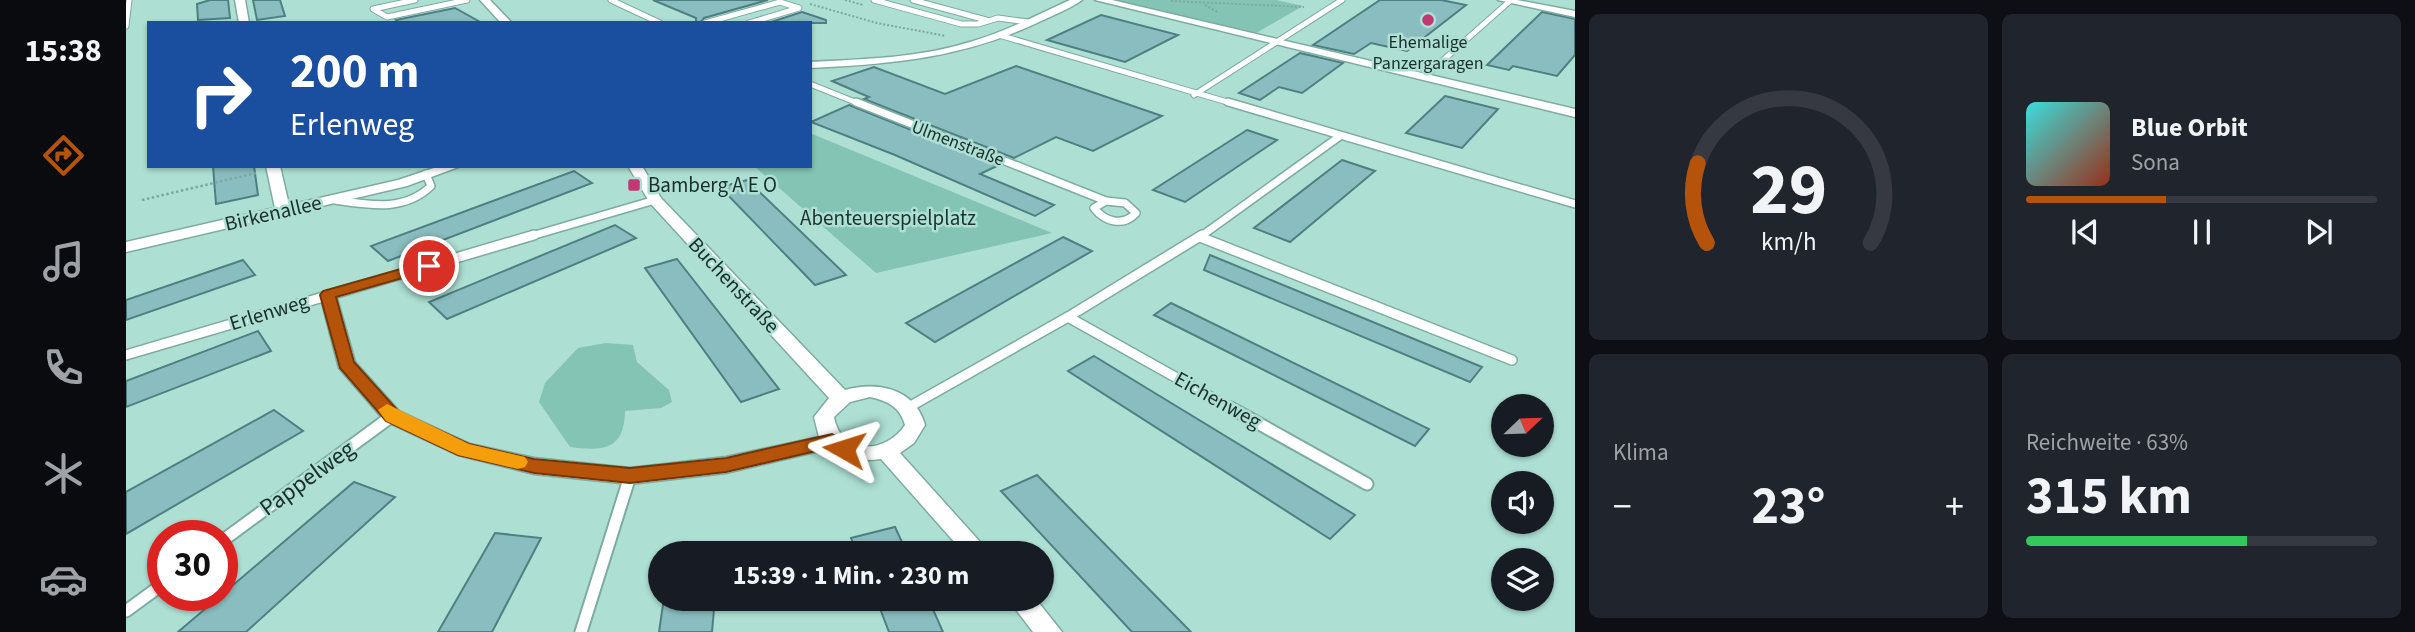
<!DOCTYPE html>
<html lang="de">
<meta charset="utf-8">
<style>
:root{--surface:#171b24;--page:#20242c;--text:#f1f3f6;--muted:#9ea1a6;--line:#363941;--accent:#b45309}
body{margin:0;font-family:"Source Sans 3",sans-serif;background:var(--page);color:var(--text);height:100vh;display:flex;flex-direction:column;font-size:26px;white-space:nowrap}
*{box-sizing:border-box;margin:0}
p{font-size:23px;color:var(--muted)}
.icon{flex:none;width:38px;height:38px;fill:none;stroke:currentColor;stroke-width:2;stroke-linecap:round;stroke-linejoin:round}
.map{position:relative;flex:1;overflow:hidden}
.details{display:flex;flex-direction:column;gap:14px;padding:14px;background:#0d0f14;width:840px}
.details>*{flex:none}
.top-card{position:absolute;left:21px;top:21px;width:665px;height:147px;border-radius:0px;box-shadow:0 2px 5px #0004;background:#1a4fa0;color:#fff;overflow:hidden}
.needle{width:46px;rotate:67deg}
.tools{position:absolute;left:1365px;top:394px;display:grid;gap:14px}
.tools a{display:grid;place-items:center;width:63px;height:63px;border-radius:50%;background:var(--surface);box-shadow:0 2px 5px #0004;font-size:35px}
.speed{position:absolute;left:21px;top:520px;display:flex;gap:14px;font-size:35px;font-weight:700;text-align:center}
.speed>*{display:grid;place-content:center;width:91px;height:91px;border-radius:50%;background:var(--surface);box-shadow:0 2px 5px #0004;line-height:1}
.speed .limit{border:10px solid #d22;background:#fff;color:#111}
.pin{position:absolute;display:grid;place-items:center;width:60px;height:60px;color:#fff;margin:-30px;border:4px solid #fff;border-radius:50%;box-shadow:0 2px 7px #0007}
.me{position:absolute;width:77px;margin:-38px;rotate:276deg;stroke-linejoin:round;filter:drop-shadow(0 0 5px #0008)}
.turn{display:flex;align-items:center;gap:24px;height:147px;padding:0 28px;font-size:32px}
.turn .icon{width:91px;height:91px;stroke-width:2.5}
.turn b{display:block;font-size:49px;line-height:60px}
.big{font-size:52px;font-weight:700;line-height:1.1}
.details .widget{flex:1;display:flex;flex-direction:column;justify-content:center;gap:10px;min-width:0;padding:0 24px;border-radius:10px;background:var(--page)}
.details .dial{align-items:center;gap:0}
.dial svg{height:182px;overflow:visible;fill:none;stroke:var(--line);stroke-width:7;stroke-linecap:round;text-anchor:middle}
.dial text{fill:var(--text);stroke:none}
.song{display:flex;align-items:center;gap:21px}
.cover{width:84px;height:84px;border-radius:10px;background:linear-gradient(135deg,hsl(180 70% 55%),hsl(10 70% 35%))}
.played{height:7px;border-radius:4px;background:linear-gradient(90deg,var(--accent) 40%,var(--line) 40%)}
.keys{display:flex;justify-content:space-around;direction:ltr}
.heat{display:flex;justify-content:space-between;align-items:center;font-size:38px;direction:ltr}
.charge{height:10px;border-radius:5px;background:linear-gradient(90deg,#34c759 63%,var(--line) 0)}
.details .tiles{flex:1;display:grid;gap:14px;grid-template-columns:repeat(2,1fr)}
.trip{position:absolute;left:522px;top:541px;width:406px;height:70px;border-radius:35px;background:var(--surface);box-shadow:0 2px 5px #0004;font-weight:700;line-height:70px;text-align:center}
main{display:flex;flex:1;min-height:0}
.dock{display:flex;flex-direction:column;width:126px;justify-content:space-around;align-items:center;background:#090b0e;color:var(--muted)}
.dock .icon{width:49px;height:49px}
.dock .current{color:var(--accent)}
.dock b{font-size:32px;color:var(--text)}
.map>svg:first-child{display:block}
.green{fill:#83c4b5}
.building{fill:#8abdbf;stroke:#4e8082;stroke-width:2}
.lines{fill:none;stroke-linecap:round;stroke-linejoin:round}
.lane-far3-casing{stroke:#7caca1;stroke-width:7}
.lane-far2-casing{stroke:#7caca1;stroke-width:10}
.lane-far1-casing{stroke:#7caca1;stroke-width:12}
.lane-casing{stroke:#7caca1;stroke-width:15}
.street-casing{stroke:#7caca1;stroke-width:3}
.path-far1{stroke:#7fa79e;stroke-width:2;stroke-dasharray:2 2;stroke-linecap:butt}
.path{stroke:#7fa79e;stroke-width:2.5;stroke-dasharray:2.5 2.5;stroke-linecap:butt}
.lane-far3{stroke:#fff;stroke-width:5}
.lane-far2{stroke:#fff;stroke-width:7}
.lane-far1{stroke:#fff;stroke-width:9}
.lane{stroke:#fff;stroke-width:11}
.street{fill:#fff;fill-rule:evenodd}
.route{fill:#b45309;stroke:#753606;stroke-width:2}
.slow{fill:#f59e0b}
.poi-dot{fill:#c13872;stroke:#addfd3;stroke-width:2.5}
.labels{text-anchor:middle;stroke-width:5;stroke-linejoin:round;paint-order:stroke}
.far-poi-label{font-size:18px;fill:#1a2e2a;stroke:#addfd3}
.far-street-label{font-size:18px;fill:#1a2e2a;stroke:#addfd3}
.poi-label{font-size:21px;fill:#1a2e2a;stroke:#addfd3;text-anchor:start}
.street-label{font-size:21px;fill:#1a2e2a;stroke:#addfd3}
.park-label{font-size:21px;fill:#1d332e;stroke:#addfd3}
.near-street-label{font-size:24px;fill:#1a2e2a;stroke:#addfd3}
</style>
<main>
<nav class="dock">
<b>15:38</b>
<svg class="icon current" aria-label="directions" viewBox="0 0 24 24"><path d="M12 3l9 9-9 9-9-9zM9 14v-3h6M13 9l2 2-2 2"/></svg>
<svg class="icon" aria-label="music" viewBox="0 0 24 24"><path d="M9 18V5l10-2v13"/><circle cx="6" cy="18" r="3"/><circle cx="16" cy="16" r="3"/></svg>
<svg class="icon" aria-label="phone" viewBox="0 0 24 24"><path d="M5 4h4l2 5-3 2q2 4 5 5l2-3 5 2v4C11 20 4 13 5 4z"/></svg>
<svg class="icon" aria-label="climate" viewBox="0 0 24 24"><path d="M12 3v18M4 7l16 10M4 17L20 7"/></svg>
<svg class="icon" aria-label="car" viewBox="0 0 24 24"><path d="M5 17H2v-5l4-1 3-4h7l3 4 3 1v5h-3M9 17h6M6 11h13"/><circle cx="7" cy="17" r="2"/><circle cx="17" cy="17" r="2"/></svg>
</nav>
<div class="map">
<svg width="1449" height="632" viewBox="0 0 1449 632">
<rect width="100%" height="100%" fill="#addfd3"/>
<!-- green -->
<g class="green">
<polygon points="988,0 1150,0 1177,6 1130,33"/>
<polygon points="684,133 926,233 750,273 628,166 684,166"/>
<path d="M480 343 507 345 511 362 543 390 546 402 535 408 499 411C498 451 477 451 444 447L413 402 419 383 452 348Z"/>
</g>
<!-- building -->
<g class="building">
<polygon points="84,0 102,0 104,18 72,20 71,4"/>
<polygon points="127,0 154,0 159,16 131,20"/>
<polygon points="527,0 642,0 578,18 574,23 570,23 570,18"/>
<polygon points="1254,0 1315,0 1340,5 1281,51 1245,43 1228,54 1187,45"/>
<polygon points="329,8 356,23 274,23 270,20"/>
<polygon points="676,12 700,20 700,23 642,23"/>
<polygon points="1416,12 1449,19 1449,55 1431,76 1387,66 1383,70 1361,65"/>
<polygon points="975,15 1052,35 999,62 921,40"/>
<polygon points="1174,53 1217,63 1176,93 1153,87 1134,100 1113,93"/>
<polygon points="890,66 1036,116 967,151 930,137 888,158 738,99 743,97 706,81 748,67 819,94"/>
<polygon points="1319,96 1372,109 1336,148 1280,133"/>
<polygon points="723,105 873,165 854,174 928,205 909,216 769,155 685,122"/>
<polygon points="1121,130 1151,140 1059,202 1027,190"/>
<polygon points="1216,160 1249,171 1164,242 1128,228"/>
<polygon points="87,166 128,166 132,195 90,204"/>
<polygon points="448,171 466,183 262,261 245,246"/>
<polygon points="621,180 720,275 689,285 594,187"/>
<polygon points="489,225 510,238 321,319 303,302"/>
<polygon points="937,237 966,251 809,342 780,323"/>
<polygon points="1084,255 1356,367 1344,382 1078,270"/>
<polygon points="551,259 653,389 615,402 519,268"/>
<polygon points="117,260 129,275 0,320 0,300"/>
<polygon points="1045,303 1303,429 1289,446 1028,315"/>
<polygon points="132,331 145,351 0,407 0,381"/>
<polygon points="968,356 1229,515 1204,539 942,371"/>
<polygon points="148,410 177,431 0,534 0,492"/>
<polygon points="911,475 1065,632 1006,632 875,491"/>
<polygon points="228,482 269,497 120,632 52,632"/>
<polygon points="769,527 781,553 731,553 725,538"/>
<polygon points="369,533 415,538 366,632 312,632"/>
<polygon points="538,598 589,598 586,632 533,632"/>
<polygon points="750,598 802,598 817,632 763,632"/>
</g>
<g class="lines">
<defs>
<g id="lane-far3">
<polyline points="289,0 247,9 261,17 341,0"/>
<polyline points="485,0 534,23"/>
<polyline points="748,0 835,24 852,24 872,18 902,22"/>
<polyline points="787,0 860,20"/>
<polyline points="579,23 654,2 673,8 623,23"/>
<polyline points="0,26 3,0"/>
<polyline points="873,35 1108,104"/>
<polyline points="1298,77 1384,1"/>
<polyline points="684,84 734,104"/>
<polyline points="1068,95 1216,0"/>
</g>
<g id="lane-far2">
<polyline points="730,102 980,201"/>
<polyline points="1102,102 1449,204"/>
<path d="M209 200C244 205 278 212 305 186L300 174"/>
<path d="M980 201 999 203 1010 213C997 227 979 222 968 208Z"/>
<polyline points="402,237 529,200"/>
<polyline points="1074,237 1214,136"/>
</g>
<g id="lane-far1">
<polyline points="1074,237 1386,360"/>
<polyline points="942,317 1108,410"/>
<polyline points="0,355 408,235"/>
<polyline points="783,407 942,317 1076,235"/>
</g>
<g id="lane">
<polyline points="1105,408 1241,484"/>
<polyline points="96,541 266,416"/>
<polyline points="0,611 37,584"/>
<polyline points="455,632 504,476"/>
</g>
<g id="street">
<polygon points="109,0 119,0 123,23 113,23"/>
<polygon points="354,0 364,0 386,23 375,23"/>
<path d="M944 0H956C944 9 927 15 913 22 837 58 767 64 684 68V62C738 59 793 58 844 42 879 32 911 15 944 0Z"/>
<polygon points="969,0 986,0 1449,109 1449,117"/>
<polygon points="1372,0 1391,0 1449,11 1449,17"/>
<polygon points="140,166 154,166 163,205 272,180 314,166 335,166 281,186 0,252 0,242 149,208"/>
<path d="M502 166H516L535 198 719 390C751 381 789 388 799 425L788 443 774 453 864 553H838L755 459C736 462 719 459 702 449L600 473 504 484 408 474 332 455 259 421 213 368 194 295 202 290 210 295 229 362 273 411 344 444 408 458 504 468 600 457 693 437 688 417 703 398 524 203ZM744 397C762 401 774 407 779 425 760 454 715 456 708 417L724 402Z"/>
<polygon points="881,598 909,598 936,632 907,632"/>
</g>
</defs>
<!-- lane-far3 casing -->
<use href="#lane-far3" class="lane-far3-casing"/>
<!-- lane-far2 casing -->
<use href="#lane-far2" class="lane-far2-casing"/>
<!-- lane-far1 casing -->
<use href="#lane-far1" class="lane-far1-casing"/>
<!-- lane casing -->
<use href="#lane" class="lane-casing"/>
<!-- street casing -->
<use href="#street" class="street-casing"/>
<!-- path-far1 -->
<g class="path-far1">
<polyline points="719,0 737,5"/>
<polyline points="1045,1 1178,7"/>
<polyline points="684,4 751,23 820,36"/>
<polyline points="1079,5 1093,13"/>
</g>
<!-- path -->
<polyline class="path" points="16,200 130,173"/>
<!-- lane-far3 -->
<use href="#lane-far3" class="lane-far3"/>
<!-- lane-far2 -->
<use href="#lane-far2" class="lane-far2"/>
<!-- lane-far1 -->
<use href="#lane-far1" class="lane-far1"/>
<!-- lane -->
<use href="#lane" class="lane"/>
<!-- street -->
<use href="#street" class="street"/>
</g>
<!-- route -->
<polygon class="route" points="303,261 308,263 310,266 308,269 210,297 228,362 273,412 343,444 408,459 504,468 600,458 706,434 724,444 727,449 724,453 718,455 703,448 600,472 504,483 408,473 332,455 260,421 214,368 194,295 197,291"/>
<!-- slow -->
<polygon class="slow" points="261,404 343,444 399,457 402,462 399,467 392,469 332,455 260,421 252,410"/>
<!-- markers -->
<g class="poi-dot">
<circle cx="1302" cy="20" r="7"/>
<rect x="501" y="178" width="14" height="14" rx="3.5"/>
</g>
<g class="labels">
<!-- far-poi labels -->
<g class="far-poi-label">
<text x="1302" y="48">Ehemalige<tspan x="1302" dy="21">Panzergaragen</tspan></text>
</g>
<!-- far-street labels -->
<g class="far-street-label">
<text transform="translate(832 143) rotate(21)" y="6">Ulmenstraße</text>
</g>
<!-- poi labels -->
<g class="poi-label">
<text x="522" y="192">Bamberg A E O</text>
</g>
<!-- street labels -->
<g class="street-label">
<text transform="translate(147 213) rotate(-13)" y="7">Birkenallee</text>
<text transform="translate(608 285) rotate(47)" y="7">Buchenstraße</text>
<text transform="translate(143 312) rotate(-17)" y="7">Erlenweg</text>
<text transform="translate(1092 400) rotate(29)" y="7">Eichenweg</text>
</g>
<!-- park labels -->
<g class="park-label">
<text x="762" y="225">Abenteuerspielplatz</text>
</g>
<!-- near-street labels -->
<g class="near-street-label">
<text transform="translate(181 478) rotate(-36)" y="8">Pappelweg</text>
</g>
</g>
</svg>
<div class="tools">
<a><svg class="needle" viewBox="-14 -14 28 28"><path d="M0-13l5 13h-10z" fill="#e53935"/><path d="M0 13l5-13h-10z" fill="#9ea1a6"/></svg></a>
<a><svg class="icon" aria-label="sound" viewBox="0 0 24 24"><path d="M4 9h4l5-4v14l-5-4H4zM17 9q2 3 0 6"/></svg></a>
<a><svg class="icon" aria-label="layers" viewBox="0 0 24 24"><path d="M12 4l9 5-9 5-9-5zM3 14l9 5 9-5"/></svg></a>
</div>
<div class="speed"><div class="limit">30</div></div>
<div class="pin" style="left:303px;top:266px;background:#d93025"><svg class="icon" aria-label="arrive" viewBox="0 0 24 24"><path d="M6 21V4h12l-3 4 3 4H6"/></svg></div>
<svg class="me" style="left:718px;top:449px" viewBox="-20 -20 40 40"><path d="M0-17L14 15 0 8-14 15z" fill="#b45309" stroke="#fff" stroke-width="4"/></svg>
<div class="trip">15:39 · 1 Min. · 230 m</div>
<div class="top-card">
<div class="turn"><svg class="icon" aria-label="right" viewBox="0 0 24 24"><path d="M7 20v-9h11M14 6l5 5-5 5"/></svg><div><b>200 m</b>Erlenweg</div></div>
</div>
</div>
<section class="details">
<div class="tiles">
<div class="widget dial"><svg viewBox="0 0 100 80">
<path d="M14 69A42 42 0 1 1 86 69"/>
<path d="M14 69A42 42 0 0 1 10 34" stroke="#b45309"/>
<text x="50" y="56" font-size="32" font-weight="700">29</text>
<text x="50" y="72" font-size="11">km/h</text>
</svg></div>
<div class="widget">
<div class="song"><i class="cover"></i><div><b>Blue Orbit</b><p>Sona</p></div></div>
<div class="played"></div>
<div class="keys"><svg class="icon" aria-label="previous" viewBox="0 0 24 24"><path d="M18 5L8 12l10 7zM5 5v14"/></svg><svg class="icon" aria-label="pause" viewBox="0 0 24 24"><path d="M8 5v14M16 5v14"/></svg><svg class="icon" aria-label="next" viewBox="0 0 24 24"><path d="M6 5l10 7-10 7zM19 5v14"/></svg></div>
</div>
<div class="widget"><p>Klima</p>
<div class="heat"><a>−</a><b class="big">23°</b><a>+</a></div>
</div>
<div class="widget"><p>Reichweite · 63%</p><b class="big">315 km</b><div class="charge"></div></div>
</div>
</section>
</main>
